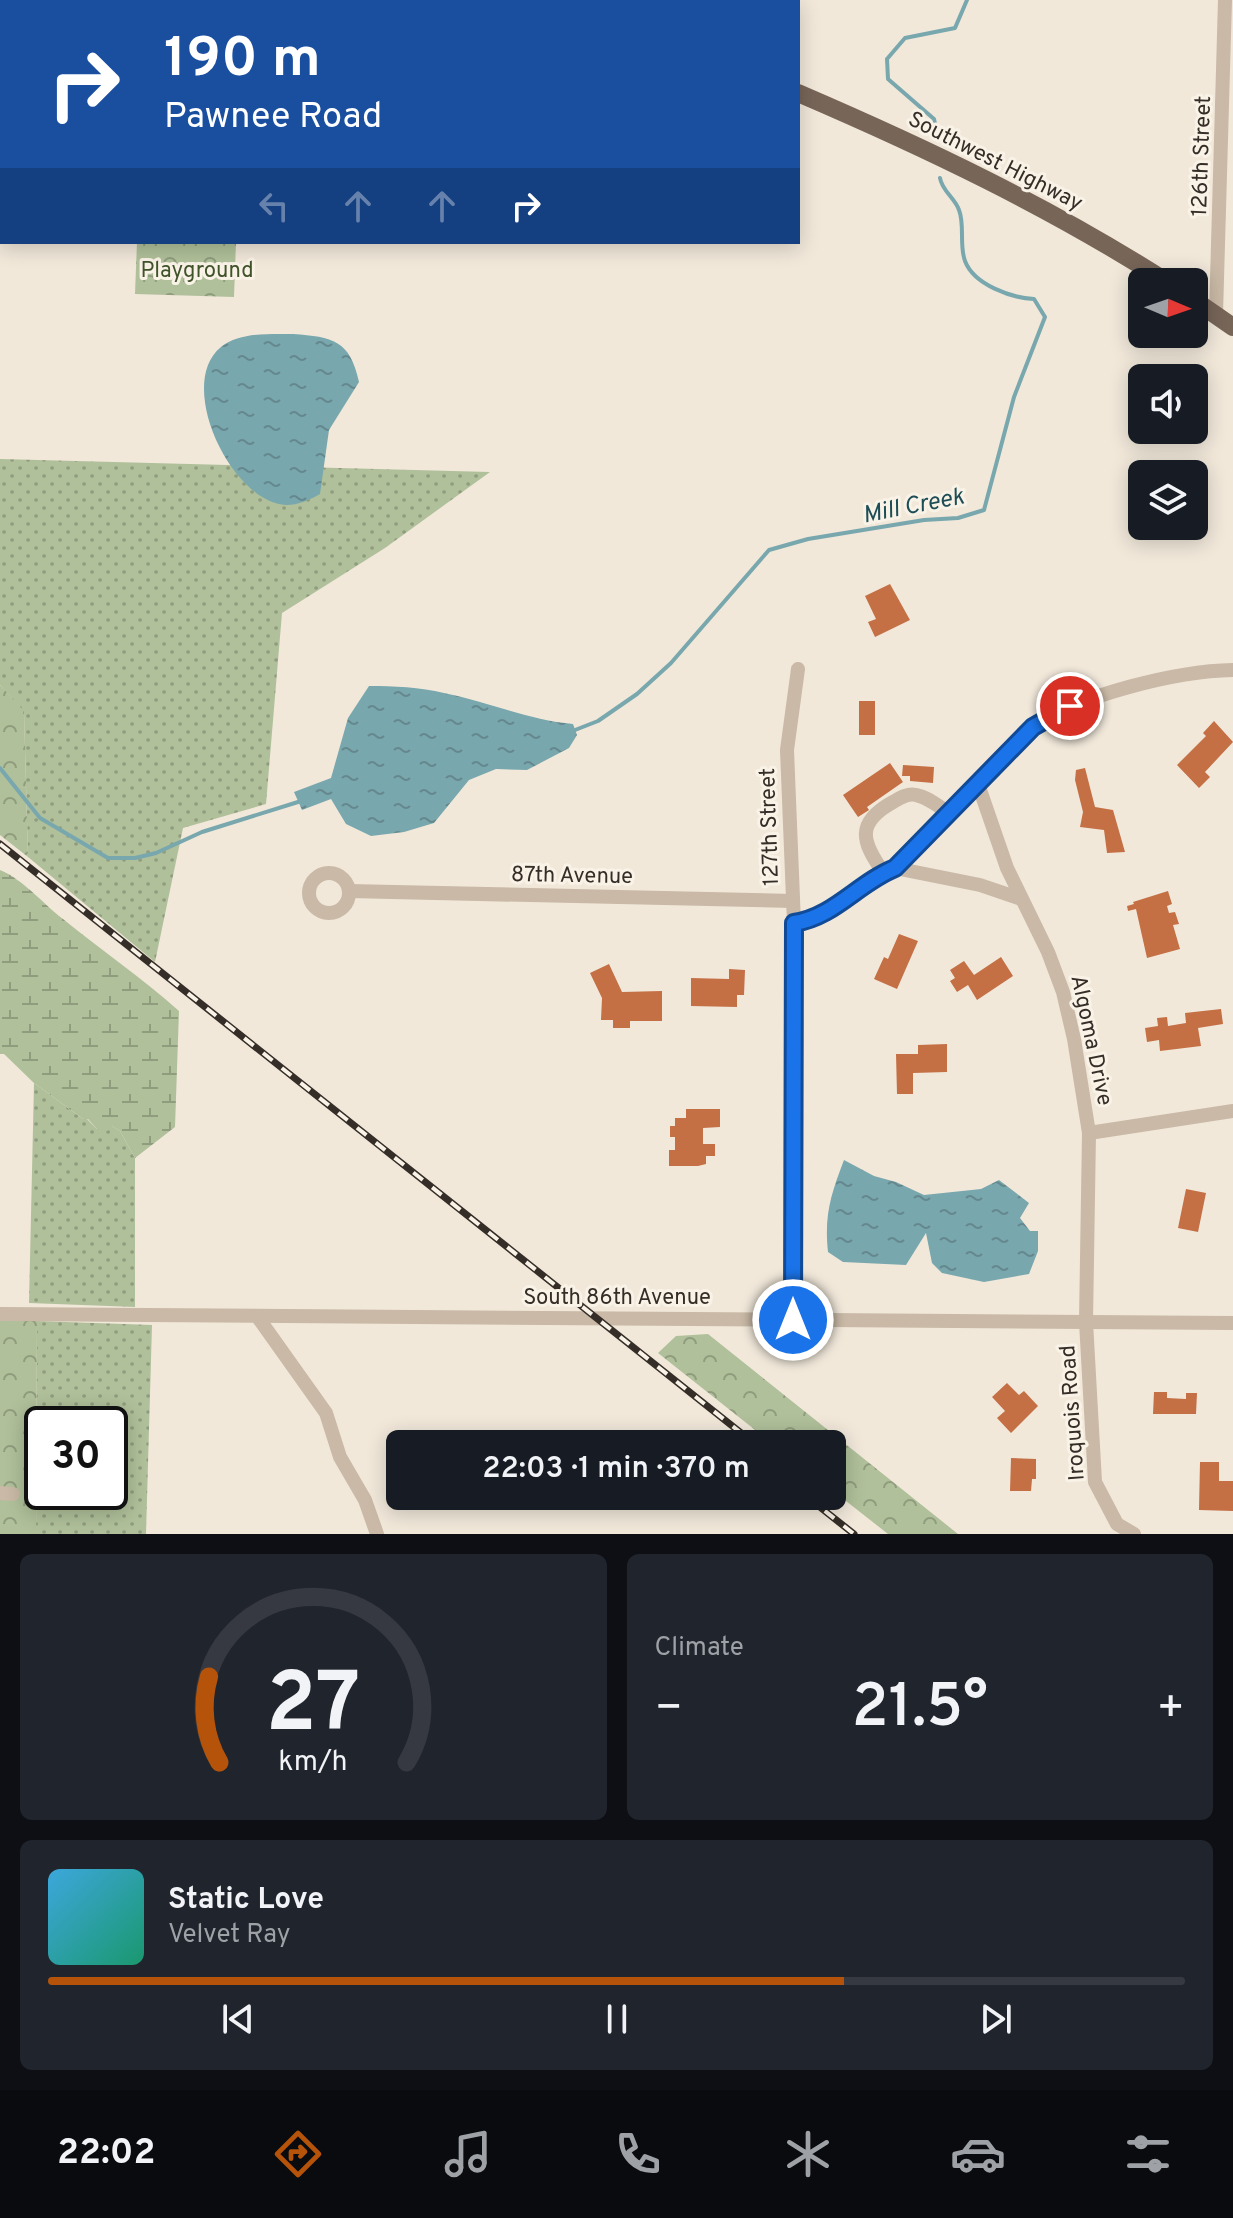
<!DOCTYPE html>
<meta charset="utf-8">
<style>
:root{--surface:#171b24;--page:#20242c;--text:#f1f3f6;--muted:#9ea1a6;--line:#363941;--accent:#b45309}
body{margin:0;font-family:Overpass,sans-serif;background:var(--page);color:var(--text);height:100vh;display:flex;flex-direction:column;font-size:30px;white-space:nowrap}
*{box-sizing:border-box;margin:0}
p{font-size:26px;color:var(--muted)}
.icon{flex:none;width:44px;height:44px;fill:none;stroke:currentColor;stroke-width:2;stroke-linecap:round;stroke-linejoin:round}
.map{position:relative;height:1534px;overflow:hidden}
.side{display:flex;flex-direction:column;gap:20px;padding:20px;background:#0d0f14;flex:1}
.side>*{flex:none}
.guide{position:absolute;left:0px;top:0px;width:800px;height:244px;box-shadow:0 4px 20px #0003;background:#1a4fa0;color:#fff;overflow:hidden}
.needle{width:52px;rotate:92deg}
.fabs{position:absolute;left:1128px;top:268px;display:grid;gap:16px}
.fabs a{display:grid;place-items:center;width:80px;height:80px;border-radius:12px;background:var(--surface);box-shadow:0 4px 20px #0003;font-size:40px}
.speed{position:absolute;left:24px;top:1406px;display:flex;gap:16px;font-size:40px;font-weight:700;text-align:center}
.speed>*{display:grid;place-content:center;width:104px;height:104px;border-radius:50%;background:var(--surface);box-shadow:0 4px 20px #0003;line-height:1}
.speed .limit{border:4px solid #111;border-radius:12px;background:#fff;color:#111}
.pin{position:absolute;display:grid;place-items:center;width:68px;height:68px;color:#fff;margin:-34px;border:4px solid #fff;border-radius:50%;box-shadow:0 2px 8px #0007}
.me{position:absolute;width:88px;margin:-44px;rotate:0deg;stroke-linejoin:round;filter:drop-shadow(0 0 6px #0008)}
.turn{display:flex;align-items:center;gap:28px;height:168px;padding:0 32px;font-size:36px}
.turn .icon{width:104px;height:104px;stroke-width:2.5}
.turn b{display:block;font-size:56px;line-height:68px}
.lanes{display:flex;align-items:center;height:76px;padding:0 32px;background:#0003;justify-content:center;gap:40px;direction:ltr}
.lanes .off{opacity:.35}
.big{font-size:60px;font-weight:600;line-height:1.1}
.side .widget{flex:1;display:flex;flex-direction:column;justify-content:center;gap:12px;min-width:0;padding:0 28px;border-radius:12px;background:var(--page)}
.side .dial{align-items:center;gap:0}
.dial svg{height:208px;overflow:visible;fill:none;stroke:var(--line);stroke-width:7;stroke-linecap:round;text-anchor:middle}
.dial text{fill:var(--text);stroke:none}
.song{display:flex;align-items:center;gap:24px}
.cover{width:96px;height:96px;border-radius:12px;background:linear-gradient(135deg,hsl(200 70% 55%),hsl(160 70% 35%))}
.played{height:8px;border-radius:4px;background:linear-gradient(90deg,var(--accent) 70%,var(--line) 70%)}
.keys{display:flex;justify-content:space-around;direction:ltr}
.heat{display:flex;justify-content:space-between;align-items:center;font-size:44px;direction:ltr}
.side .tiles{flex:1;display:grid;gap:20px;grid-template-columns:1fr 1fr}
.widget:last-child{grid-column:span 2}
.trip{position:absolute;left:386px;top:1430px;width:460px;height:80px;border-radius:12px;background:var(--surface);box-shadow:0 4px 20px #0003;font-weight:600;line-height:80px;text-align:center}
.tabs{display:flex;height:128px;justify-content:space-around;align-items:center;background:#090b0e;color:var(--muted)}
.tabs .icon{width:56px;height:56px}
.tabs .on{color:var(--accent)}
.tabs b{font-size:36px;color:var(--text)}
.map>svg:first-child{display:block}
.grass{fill:url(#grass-dots);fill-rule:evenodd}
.forest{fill:url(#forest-crowns)}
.wetland{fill:url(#wetland-marsh)}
.water{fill:url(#water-ripples)}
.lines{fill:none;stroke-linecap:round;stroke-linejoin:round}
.stream{stroke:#79a7ae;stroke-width:4}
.building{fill:#c46f44}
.minor{stroke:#c9b9a6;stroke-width:14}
.major{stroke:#776558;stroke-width:18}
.rail-casing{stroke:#352d27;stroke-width:7}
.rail{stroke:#f9f2e6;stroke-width:4;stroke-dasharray:12;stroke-linecap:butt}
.route-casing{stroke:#114b97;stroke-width:20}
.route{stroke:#1a73e8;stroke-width:14}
.labels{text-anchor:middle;stroke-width:6;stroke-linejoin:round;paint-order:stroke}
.street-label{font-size:22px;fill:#352d27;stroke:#f9f2e6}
.park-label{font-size:22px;fill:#40532b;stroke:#f9f2e6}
.water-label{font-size:24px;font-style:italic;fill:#1d4d56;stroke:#f9f2e6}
</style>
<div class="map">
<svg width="1233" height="1534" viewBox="0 0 1233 1534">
<defs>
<pattern id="grass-dots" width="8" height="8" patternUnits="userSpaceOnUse" patternTransform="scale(2)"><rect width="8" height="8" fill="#b0c09a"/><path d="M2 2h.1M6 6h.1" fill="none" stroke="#909c7e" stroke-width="1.8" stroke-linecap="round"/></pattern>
<pattern id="forest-crowns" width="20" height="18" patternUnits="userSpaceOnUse" patternTransform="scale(2)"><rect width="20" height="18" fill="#b0c09a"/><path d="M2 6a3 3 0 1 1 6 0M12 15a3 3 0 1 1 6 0" fill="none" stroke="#909c7e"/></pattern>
<pattern id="wetland-marsh" width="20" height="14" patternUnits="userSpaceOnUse" patternTransform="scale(2)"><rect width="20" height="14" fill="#b0c09a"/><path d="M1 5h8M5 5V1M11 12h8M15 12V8" fill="none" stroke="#909c7e"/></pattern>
<pattern id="water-ripples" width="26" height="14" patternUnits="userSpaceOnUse" patternTransform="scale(2)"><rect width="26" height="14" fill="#79a7ae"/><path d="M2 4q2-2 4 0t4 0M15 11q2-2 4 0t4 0" fill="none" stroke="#64888e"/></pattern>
</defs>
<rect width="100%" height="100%" fill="#f1e8da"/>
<!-- grass -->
<g class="grass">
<polygon points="0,459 490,472 385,548 282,613 266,804 183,828 155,962 28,857 24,712 0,685"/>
<polygon points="34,1083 83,1119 87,1119 97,1129 112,1126 120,1131 135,1158 135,1307 29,1303"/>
<path d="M37 1321 152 1325 146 1534H36ZM42 1424H110V1492H42Z"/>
</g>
<!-- forest -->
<g class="forest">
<polygon points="137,242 236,242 234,297 135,294"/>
<polygon points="0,685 24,711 28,857 0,835"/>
<polygon points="0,1321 37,1321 36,1534 0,1534"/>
<polygon points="708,1334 958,1534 959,1534 888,1534 832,1490 832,1444 773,1444 658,1353 676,1336"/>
</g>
<!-- wetland -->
<path class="wetland" d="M0 870C24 880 42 903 63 919 101 950 142 978 179 1011L175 1127 135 1158 120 1131 112 1126 107 1131 97 1129 88 1119H83L34 1083 4 1054H0Z"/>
<!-- water -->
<g class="water">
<polygon points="156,0 500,0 502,2 156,2"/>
<path d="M293 334C333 337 350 340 359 382L329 430 320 494C309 500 299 505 286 505 231 502 175 384 221 347 240 332 271 334 293 334Z"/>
<path d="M369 686C394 686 420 687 444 693 488 702 529 720 573 724L577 735 569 748 527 770 496 769 469 780 434 823 404 832 371 836 346 824 331 799 302 810 294 792 331 778 348 718Z"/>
<path d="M844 1160 874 1176 896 1182 924 1195 981 1189 999 1180 1029 1203 1020 1218 1030 1231H1038V1251L1029 1274 984 1282 942 1273 932 1263 926 1233 906 1265 843 1262 828 1252C824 1215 831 1194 844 1160Z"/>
</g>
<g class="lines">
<!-- stream -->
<g class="stream">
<polyline points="935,124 934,119 888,79 887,59 905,38 955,28 967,0"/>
<path d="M575 730 598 721 637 694 671 663 769 550 808 539 924 520 958 518 984 510 1014 397 1045 317 1034 299C1012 298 974 285 965 261 959 245 965 225 959 210 955 198 942 191 940 178"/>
<polyline points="0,768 40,818 108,858 135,858 156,853 202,832 298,802"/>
</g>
</g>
<!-- building -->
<g class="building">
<polygon points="890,584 910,620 875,637 868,622 876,619 865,596"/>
<rect x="859" y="701" width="16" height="34"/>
<polygon points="1214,721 1233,742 1205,772 1210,777 1199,788 1177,765 1206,736 1203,733"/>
<polygon points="890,763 903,782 867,807 869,810 858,817 843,795"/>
<polygon points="903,765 934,767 933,783 910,781 910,776 902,776"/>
<polygon points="1085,768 1095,807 1113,810 1125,852 1107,853 1104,830 1080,827 1083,812 1075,780 1076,770"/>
<polygon points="1168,891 1172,904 1167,906 1169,913 1175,912 1179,924 1173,925 1180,949 1147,958 1136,909 1128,911 1127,906 1134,904 1133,902"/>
<polygon points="899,934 918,941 897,989 874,979 884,957 888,959"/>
<polygon points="1001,957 1013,976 977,1000 968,985 957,992 950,981 955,978 950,970 964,961 974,975"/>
<polygon points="609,964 622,992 662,991 662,1021 630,1021 630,1028 613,1028 613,1020 601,1020 602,998 590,973"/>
<polygon points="729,969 745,970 744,995 737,995 737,1007 691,1006 691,978 729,979"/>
<polygon points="1221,1009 1223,1024 1198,1028 1201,1046 1160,1051 1159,1040 1147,1042 1145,1028 1158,1026 1157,1018 1167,1017 1168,1026 1186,1023 1185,1013"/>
<polygon points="947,1044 947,1072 913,1073 913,1094 897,1094 896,1054 918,1054 918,1045"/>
<polygon points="686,1109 720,1109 720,1127 703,1128 703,1144 715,1144 715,1156 706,1156 706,1164 698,1166 669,1166 669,1150 675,1150 675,1137 670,1137 670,1126 675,1126 675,1118 686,1118"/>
<polygon points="1186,1189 1206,1193 1198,1232 1178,1228"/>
<polygon points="1007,1383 1019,1395 1024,1391 1038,1406 1011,1433 997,1418 1005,1411 992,1397"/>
<polygon points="1154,1392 1167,1392 1167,1398 1186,1399 1186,1393 1197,1393 1196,1414 1153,1414"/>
<polygon points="1011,1458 1036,1459 1036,1479 1032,1479 1031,1491 1010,1491"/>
<polygon points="1200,1462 1219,1462 1219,1481 1233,1481 1233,1511 1199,1510"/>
</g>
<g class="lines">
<!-- minor -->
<g class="minor">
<polyline points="1216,314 1225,0"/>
<polyline points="978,784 1007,868 1048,952 1063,992 1074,1039 1089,1133 1086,1322 1095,1482 1117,1524 1134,1534"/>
<polyline points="895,868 980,885 1021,899"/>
<path d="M883 872C862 842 855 823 893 802 900 798 907 793 916 795 928 797 939 807 949 813"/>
<circle cx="329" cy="893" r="20"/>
<polyline points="349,891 793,901"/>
<path d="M794 923C834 917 859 883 895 868L1033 727C1079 695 1177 671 1233 670"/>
<polyline points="1089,1133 1233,1111"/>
<polyline points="0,1314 1233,1323"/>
<polyline points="257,1316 326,1413 340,1457 365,1500 377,1534"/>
<polyline points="793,1320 794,923 787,750 798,669"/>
<polyline points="0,1493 13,1494"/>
</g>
<!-- major -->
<g class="major">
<polyline points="565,0 570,2"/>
<path d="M798 93C926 148 1050 207 1167 282"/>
<polyline points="1194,300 1233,327"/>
</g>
<defs>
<g id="rail">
<polyline points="0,844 755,1444"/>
<polyline points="806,1496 854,1534"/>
</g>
</defs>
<!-- rail casing -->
<use href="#rail" class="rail-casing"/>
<!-- rail -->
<use href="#rail" class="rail"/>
</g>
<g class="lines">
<defs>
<path id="route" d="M793 1320 794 923C834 917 858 883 895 868L1033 727 1070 706"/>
</defs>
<!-- route casing -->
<use href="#route" class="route-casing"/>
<!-- route -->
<use href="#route" class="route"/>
</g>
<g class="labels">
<!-- street labels -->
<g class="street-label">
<text transform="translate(1200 156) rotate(-88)" y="8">126th Street</text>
<text transform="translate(996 160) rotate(27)" y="8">Southwest Highway</text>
<text transform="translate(768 827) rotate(-92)" y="8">127th Street</text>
<text transform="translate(572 874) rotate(1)" y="8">87th Avenue</text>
<text transform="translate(1093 1040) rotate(78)" y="8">Algoma Drive</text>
<text x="617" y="1304">South 86th Avenue</text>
<text transform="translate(1071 1413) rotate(-94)" y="8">Iroquois Road</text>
</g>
<!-- park labels -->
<g class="park-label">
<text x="197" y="277">Playground</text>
</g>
<!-- water labels -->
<g class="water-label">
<text transform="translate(913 505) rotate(-11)" y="8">Mill Creek</text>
</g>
</g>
</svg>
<div class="fabs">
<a><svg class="needle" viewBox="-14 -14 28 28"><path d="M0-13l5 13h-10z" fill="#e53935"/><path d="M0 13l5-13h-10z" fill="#9ea1a6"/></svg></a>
<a><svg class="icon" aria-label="sound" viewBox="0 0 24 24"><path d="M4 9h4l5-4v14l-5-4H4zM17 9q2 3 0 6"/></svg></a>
<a><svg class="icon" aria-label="layers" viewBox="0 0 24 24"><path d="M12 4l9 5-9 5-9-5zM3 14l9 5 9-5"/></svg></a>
</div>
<div class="speed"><div class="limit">30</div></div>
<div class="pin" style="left:1070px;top:706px;background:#d93025"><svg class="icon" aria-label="arrive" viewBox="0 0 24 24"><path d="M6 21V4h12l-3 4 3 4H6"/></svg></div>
<svg class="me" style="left:793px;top:1320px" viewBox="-20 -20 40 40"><circle r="17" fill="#1a73e8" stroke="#fff" stroke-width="3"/><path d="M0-11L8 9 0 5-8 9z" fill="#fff"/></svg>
<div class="trip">22:03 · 1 min · 370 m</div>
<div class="guide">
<div class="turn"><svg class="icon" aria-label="right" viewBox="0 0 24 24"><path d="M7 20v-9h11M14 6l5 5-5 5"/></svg><div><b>190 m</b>Pawnee Road</div></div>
<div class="lanes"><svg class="icon off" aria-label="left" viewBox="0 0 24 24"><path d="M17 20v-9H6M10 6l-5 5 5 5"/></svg><svg class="icon off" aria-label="ahead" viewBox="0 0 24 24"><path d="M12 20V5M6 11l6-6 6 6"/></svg><svg class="icon off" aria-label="ahead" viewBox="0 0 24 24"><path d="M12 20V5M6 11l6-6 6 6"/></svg><svg class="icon" aria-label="right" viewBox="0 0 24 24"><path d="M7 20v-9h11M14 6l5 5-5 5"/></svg></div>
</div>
</div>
<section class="side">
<div class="tiles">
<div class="widget dial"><svg viewBox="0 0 100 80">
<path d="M14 69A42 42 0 1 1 86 69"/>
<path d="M14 69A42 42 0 0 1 10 36" stroke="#b45309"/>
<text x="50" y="56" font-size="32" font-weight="700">27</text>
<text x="50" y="72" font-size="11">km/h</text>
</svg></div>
<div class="widget"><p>Climate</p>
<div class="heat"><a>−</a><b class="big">21.5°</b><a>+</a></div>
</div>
<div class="widget">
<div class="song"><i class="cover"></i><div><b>Static Love</b><p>Velvet Ray</p></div></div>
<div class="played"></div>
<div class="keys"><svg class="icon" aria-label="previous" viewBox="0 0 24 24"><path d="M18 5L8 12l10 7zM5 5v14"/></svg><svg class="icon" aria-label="pause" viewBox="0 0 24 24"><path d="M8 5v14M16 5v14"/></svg><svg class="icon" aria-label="next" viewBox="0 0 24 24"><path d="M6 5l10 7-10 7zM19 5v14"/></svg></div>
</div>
</div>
</section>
<nav class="tabs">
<b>22:02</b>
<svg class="icon on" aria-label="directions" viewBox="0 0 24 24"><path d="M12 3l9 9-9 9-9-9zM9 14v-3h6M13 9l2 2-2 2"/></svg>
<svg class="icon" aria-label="music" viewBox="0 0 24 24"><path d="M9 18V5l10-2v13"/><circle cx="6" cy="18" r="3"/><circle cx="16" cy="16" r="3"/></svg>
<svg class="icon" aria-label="phone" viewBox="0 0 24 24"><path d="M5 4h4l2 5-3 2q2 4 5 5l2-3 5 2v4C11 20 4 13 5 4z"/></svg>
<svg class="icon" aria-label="climate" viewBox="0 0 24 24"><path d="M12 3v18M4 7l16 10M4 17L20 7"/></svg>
<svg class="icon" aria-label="car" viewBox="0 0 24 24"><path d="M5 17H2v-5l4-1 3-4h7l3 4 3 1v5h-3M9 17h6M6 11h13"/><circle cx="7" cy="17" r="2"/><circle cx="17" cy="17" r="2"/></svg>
<svg class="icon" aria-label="filters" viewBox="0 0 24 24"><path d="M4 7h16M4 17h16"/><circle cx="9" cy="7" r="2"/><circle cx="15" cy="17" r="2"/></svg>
</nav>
